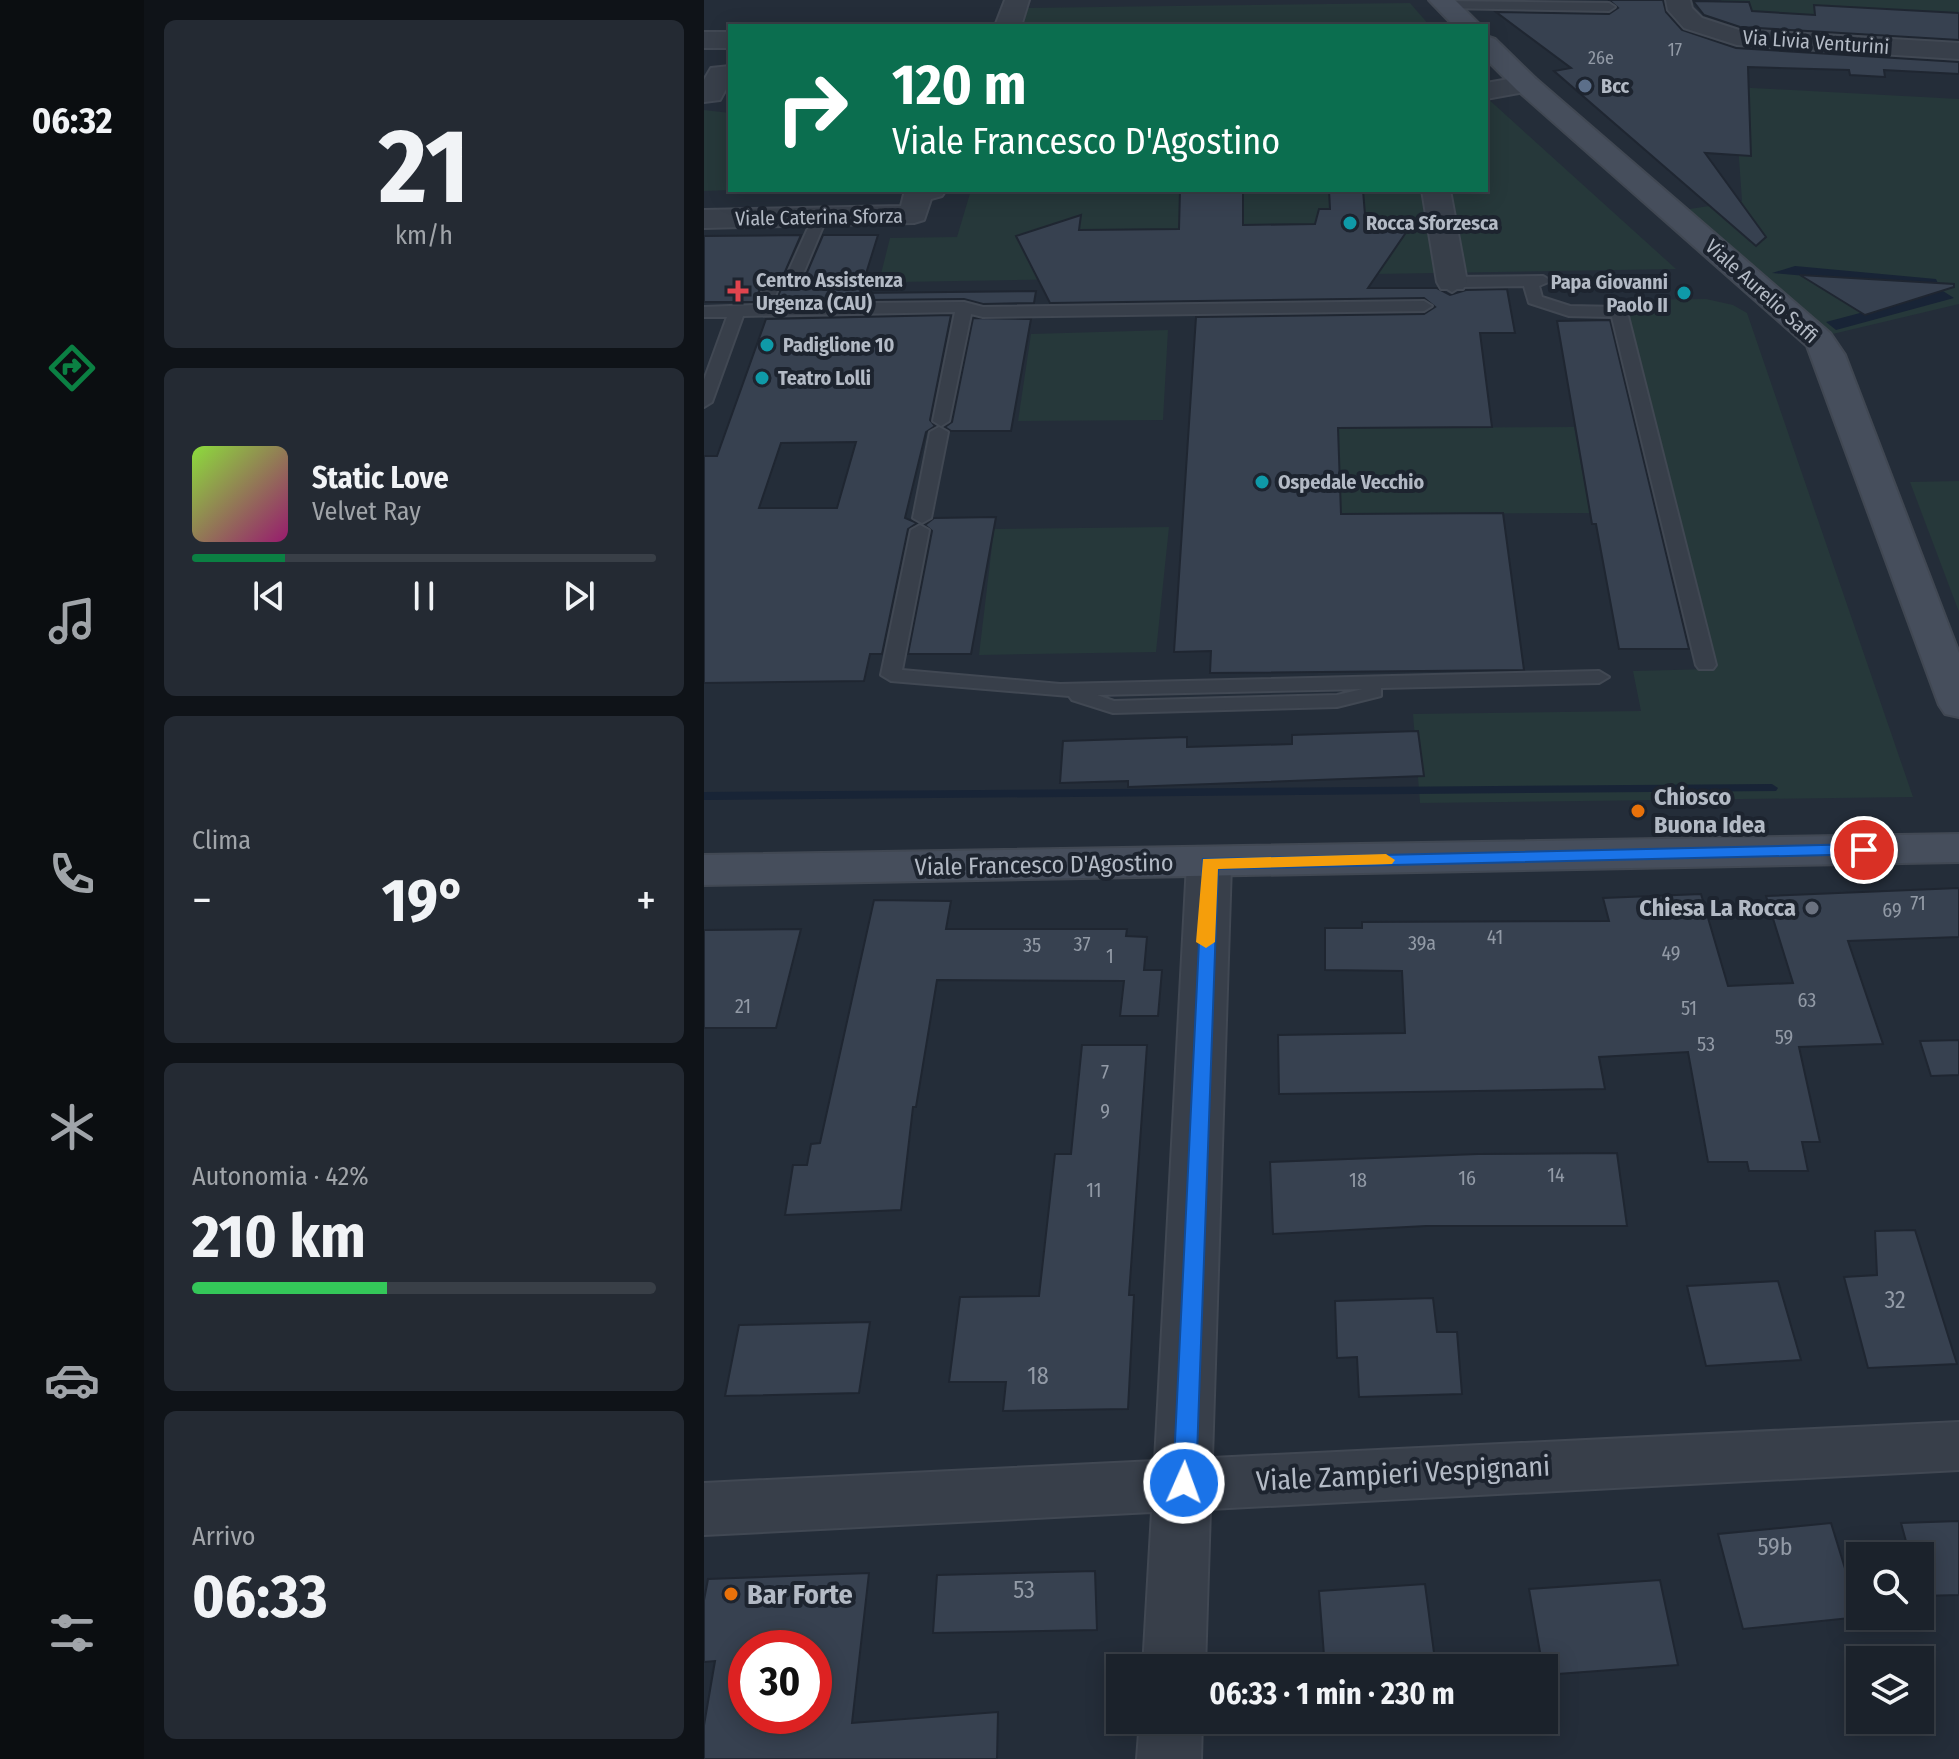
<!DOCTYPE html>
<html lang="it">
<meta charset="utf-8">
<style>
:root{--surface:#1b222b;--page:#242a33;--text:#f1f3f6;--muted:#a0a4a9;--line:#393f47;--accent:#0b8043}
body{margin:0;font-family:"Fira Sans Condensed",sans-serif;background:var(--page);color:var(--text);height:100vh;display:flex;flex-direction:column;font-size:30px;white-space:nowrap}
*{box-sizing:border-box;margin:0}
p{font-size:26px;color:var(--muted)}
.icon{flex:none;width:44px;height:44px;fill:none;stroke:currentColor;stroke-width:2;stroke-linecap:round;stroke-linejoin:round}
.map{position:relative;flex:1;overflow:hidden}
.drawer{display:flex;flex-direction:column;gap:20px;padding:20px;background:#0f1318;width:560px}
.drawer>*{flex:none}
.banner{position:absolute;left:24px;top:24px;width:760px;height:168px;border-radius:0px;box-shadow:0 4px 20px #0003,0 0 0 2px var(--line);background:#0b6e4f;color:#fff;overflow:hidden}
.buttons{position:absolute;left:1142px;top:1542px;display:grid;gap:16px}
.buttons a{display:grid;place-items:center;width:88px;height:88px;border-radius:0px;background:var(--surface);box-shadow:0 4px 20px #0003,0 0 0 2px var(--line);font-size:40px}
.speed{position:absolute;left:24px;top:1630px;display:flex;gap:16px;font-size:40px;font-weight:700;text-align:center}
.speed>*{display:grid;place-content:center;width:104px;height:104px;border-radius:50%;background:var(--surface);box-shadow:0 4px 20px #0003,0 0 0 2px var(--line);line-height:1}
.speed .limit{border:12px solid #d22;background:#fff;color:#111}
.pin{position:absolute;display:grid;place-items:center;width:68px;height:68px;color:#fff;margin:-34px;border:4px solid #fff;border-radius:50%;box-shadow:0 2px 8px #0007}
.me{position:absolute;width:88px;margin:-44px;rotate:2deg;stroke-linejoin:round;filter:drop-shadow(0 0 6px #0008)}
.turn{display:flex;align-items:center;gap:28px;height:168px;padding:0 32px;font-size:36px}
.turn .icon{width:104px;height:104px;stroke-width:2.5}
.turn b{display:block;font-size:56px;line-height:68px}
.big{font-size:60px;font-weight:700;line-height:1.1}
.drawer .widget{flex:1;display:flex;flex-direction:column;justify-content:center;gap:12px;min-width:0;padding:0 28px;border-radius:12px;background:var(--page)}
.drawer .dial{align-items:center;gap:0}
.dial b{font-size:104px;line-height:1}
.song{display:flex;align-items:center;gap:24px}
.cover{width:96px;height:96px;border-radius:12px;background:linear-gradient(135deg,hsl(90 70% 55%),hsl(320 70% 35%))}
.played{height:8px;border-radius:4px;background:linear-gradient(90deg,var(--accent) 20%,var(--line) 20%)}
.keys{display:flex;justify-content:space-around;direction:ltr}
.heat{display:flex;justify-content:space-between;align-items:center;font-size:44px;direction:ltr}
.charge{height:12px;border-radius:6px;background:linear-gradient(90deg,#34c759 42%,var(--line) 0)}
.trip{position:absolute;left:402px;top:1654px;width:452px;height:80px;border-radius:0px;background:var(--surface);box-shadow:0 4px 20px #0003,0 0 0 2px var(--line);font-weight:700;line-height:80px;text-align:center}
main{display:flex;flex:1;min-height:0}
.tabs{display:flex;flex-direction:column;width:144px;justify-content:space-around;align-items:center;background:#0b0e11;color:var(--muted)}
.tabs .icon{width:56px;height:56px}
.tabs .active{color:var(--accent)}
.tabs b{font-size:36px;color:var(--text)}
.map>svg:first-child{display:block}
.green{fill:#26383a}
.water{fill:#182436}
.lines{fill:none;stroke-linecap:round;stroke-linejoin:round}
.stream{fill:#182436;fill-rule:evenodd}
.building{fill:#374150;stroke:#1f2631;stroke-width:2;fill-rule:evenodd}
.lane-casing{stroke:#414853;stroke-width:4}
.street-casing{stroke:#414853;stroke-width:4}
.secondary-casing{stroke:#414853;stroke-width:4}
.lane{fill:#383f4a;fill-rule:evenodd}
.street{fill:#383f4a;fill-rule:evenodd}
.secondary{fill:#464e5c;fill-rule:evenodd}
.route{fill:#1a73e8;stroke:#114b97;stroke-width:2}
.slow{fill:#f59e0b}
.service-dot{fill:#5c6f8a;stroke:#1d242f;stroke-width:3}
.culture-dot{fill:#0f9aa8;stroke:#1d242f;stroke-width:3}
.health-dot{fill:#e0444e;stroke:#1d242f;stroke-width:3}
.food-dot{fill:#e8710a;stroke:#1d242f;stroke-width:3}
.worship-dot{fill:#6b7280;stroke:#1d242f;stroke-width:3}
.labels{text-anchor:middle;stroke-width:8;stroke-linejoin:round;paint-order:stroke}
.far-number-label{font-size:18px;fill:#929aa6}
.far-street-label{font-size:20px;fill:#b3bac5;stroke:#1d242f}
.far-poi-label{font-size:20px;font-weight:bold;fill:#b3bac5;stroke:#1d242f;text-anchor:start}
.number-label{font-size:20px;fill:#929aa6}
.poi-label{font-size:24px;font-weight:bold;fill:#b3bac5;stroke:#1d242f;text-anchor:start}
.street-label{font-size:24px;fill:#b3bac5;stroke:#1d242f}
.near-number-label{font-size:24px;fill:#929aa6}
.near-street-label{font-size:28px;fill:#b3bac5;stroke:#1d242f}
.near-poi-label{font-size:28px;font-weight:bold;fill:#b3bac5;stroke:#1d242f;text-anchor:start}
</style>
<main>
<nav class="tabs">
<b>06:32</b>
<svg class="icon active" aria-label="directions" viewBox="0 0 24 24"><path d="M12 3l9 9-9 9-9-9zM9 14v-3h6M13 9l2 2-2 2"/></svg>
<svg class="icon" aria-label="music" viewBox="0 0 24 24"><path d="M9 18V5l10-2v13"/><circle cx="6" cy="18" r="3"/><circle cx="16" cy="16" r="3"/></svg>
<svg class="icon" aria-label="phone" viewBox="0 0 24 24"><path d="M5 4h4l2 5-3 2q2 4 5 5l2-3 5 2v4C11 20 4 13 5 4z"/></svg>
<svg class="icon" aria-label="climate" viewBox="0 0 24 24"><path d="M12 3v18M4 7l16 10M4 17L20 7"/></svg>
<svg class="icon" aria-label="car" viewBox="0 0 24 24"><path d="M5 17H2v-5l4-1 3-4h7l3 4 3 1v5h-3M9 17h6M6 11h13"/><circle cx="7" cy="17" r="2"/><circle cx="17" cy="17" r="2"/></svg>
<svg class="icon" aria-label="filters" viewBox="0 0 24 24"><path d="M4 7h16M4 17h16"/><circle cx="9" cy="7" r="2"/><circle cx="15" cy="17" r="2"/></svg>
</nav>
<section class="drawer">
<div class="widget dial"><b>21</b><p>km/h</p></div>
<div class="widget">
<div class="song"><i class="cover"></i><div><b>Static Love</b><p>Velvet Ray</p></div></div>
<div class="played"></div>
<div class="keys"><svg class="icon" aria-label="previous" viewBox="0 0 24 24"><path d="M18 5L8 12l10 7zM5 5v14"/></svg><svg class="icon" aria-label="pause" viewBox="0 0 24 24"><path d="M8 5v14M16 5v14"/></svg><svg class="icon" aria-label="next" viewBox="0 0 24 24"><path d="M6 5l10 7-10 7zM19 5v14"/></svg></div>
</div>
<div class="widget"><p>Clima</p>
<div class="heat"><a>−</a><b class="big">19°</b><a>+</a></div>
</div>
<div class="widget"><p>Autonomia · 42%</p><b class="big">210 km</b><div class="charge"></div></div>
<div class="widget"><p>Arrivo</p><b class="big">06:33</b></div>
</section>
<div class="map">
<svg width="1255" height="1759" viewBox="0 0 1255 1759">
<rect width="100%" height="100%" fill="#242d39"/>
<!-- green -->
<g class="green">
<polygon points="1017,0 1255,0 1255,39 1036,27 1025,23"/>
<polygon points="706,3 726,26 313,26 318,8"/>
<polygon points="1030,87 1255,99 1255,304 1116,337 1059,273 979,210 1038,201"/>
<polygon points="782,97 972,269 194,282 176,278 186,238 253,237 267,190 782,190"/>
<polygon points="0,110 26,113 26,190 0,191"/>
<polygon points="1002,299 1029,305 1043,313 1209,797 716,803 709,714 937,711 929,671 1008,669 915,300"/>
<polygon points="464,330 459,420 314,421 327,334"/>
<polygon points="870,427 886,513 637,514 634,428"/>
<polygon points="1255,481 1255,612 1206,482"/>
<polygon points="465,527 452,652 275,655 290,529"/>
</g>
<!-- water -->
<g class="water">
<polygon points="1091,266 1232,279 1236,288 1068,273"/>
<polygon points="1239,291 1250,298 1132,330 1122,322"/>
</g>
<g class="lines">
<!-- stream -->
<polygon class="stream" points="1068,784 1074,788 1072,791 0,800 0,792"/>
</g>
<!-- building -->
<g class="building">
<polygon points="905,0 959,0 962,12 978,30 1032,48 1255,62 1255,74 1180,70 1181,77 1146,75 1145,70 1044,67 1047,156 1001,153 1062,237 1052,246 850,71 867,68 792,12 905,14 914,8"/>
<polygon points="989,1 1045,2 1048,11 1111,15 1110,5 1255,13 1255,40 1036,27 1000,15"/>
<polygon points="476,190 539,190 539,225 611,224 615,209 626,209 625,190 659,190 661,215 703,231 664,288 733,288 746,295 762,290 803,289 811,333 776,333 788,427 634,428 637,514 799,513 820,670 506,673 507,651 470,652 492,317 720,314 731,307 720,298 346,303 312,236 377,215 375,230 475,229"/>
<polygon points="97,235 80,274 61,278 50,302 0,302 0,236"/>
<polygon points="119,235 174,235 156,293 332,291 330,303 279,304 260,299 72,301 77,289 99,282"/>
<polygon points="1096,275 1250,284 1250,287 1161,315"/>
<path d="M247 315 226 420 231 426 222 432 201 518 213 523 204 529 178 654H166L160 681 0 683V456H13L62 319ZM152 442 133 508H55L77 443Z"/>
<polygon points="269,318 327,319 307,431 247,431 241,427 248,422"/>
<polygon points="906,320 985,649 915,649 892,524 888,524 853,321"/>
<polygon points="292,517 267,654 204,654 228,531 221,525 230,518"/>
<polygon points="714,731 720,776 424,787 424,781 356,783 359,741 483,737 483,747 588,744 588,735"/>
<polygon points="1255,888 1255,937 1144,941 1179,1044 1095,1047 1116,1142 1098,1142 1104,1171 1045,1171 1043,1162 1004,1162 984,1052 895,1057 901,1089 575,1094 574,1035 701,1033 698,971 621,970 621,928 658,928 658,922 905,921 899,898 997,894 1024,986 1089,983 1062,896"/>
<polygon points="170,900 247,901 242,929 423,929 422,936 443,937 440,970 458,970 454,1016 416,1016 420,981 233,980 212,1107 209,1107 197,1210 81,1215 89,1165 103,1165 107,1144 116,1143"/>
<polygon points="97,929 72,1028 0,1028 0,930"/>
<polygon points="1255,1040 1255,1075 1227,1076 1216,1041"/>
<polygon points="378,1045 443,1045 425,1295 430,1295 424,1409 299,1411 302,1382 245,1382 256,1297 335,1296 351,1154 367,1154"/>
<polygon points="913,1153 923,1226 722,1226 569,1234 566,1162 774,1154"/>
<polygon points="1211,1230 1253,1364 1164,1368 1140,1277 1173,1275 1171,1231"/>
<polygon points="1074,1281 1097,1360 1002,1366 983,1286"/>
<polygon points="729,1298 733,1332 753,1332 758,1394 655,1397 653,1357 633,1358 631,1301"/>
<polygon points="166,1322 155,1393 21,1396 35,1325"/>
<polygon points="1255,1521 1255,1595 1216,1596 1216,1556 1206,1556 1197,1523"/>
<polygon points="1127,1523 1156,1617 1039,1629 1014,1534"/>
<polygon points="391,1571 393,1630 229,1633 233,1575"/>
<path d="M165 1573 148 1723 294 1712 293 1759H0V1725L11 1661 0 1662V1600L4 1579ZM42 1648H110V1716H42Z"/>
<polygon points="956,1580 974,1665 840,1675 825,1589"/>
<polygon points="721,1584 732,1668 621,1668 615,1591"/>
</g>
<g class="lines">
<defs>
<g id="lane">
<polygon points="736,1 905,3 911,7 905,11 740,8 736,7"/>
<polygon points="116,213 123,217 96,281 75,286 68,304 260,302 279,307 720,301 728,306 720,311 279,317 267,314 245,421 237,426 229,421 251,312 39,316 8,402 0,407 0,380 23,317 0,317 0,307 52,305 64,279 82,277 109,217"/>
<polygon points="839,276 847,281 835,286 838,297 866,306 915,307 923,312 1012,665 1009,669 995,669 992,665 908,317 865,316 825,303 820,286 756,287 748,292 740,287 743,279 748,277"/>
<polygon points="235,427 244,432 227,518 218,523 209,518 226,432"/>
<path d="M216 525 225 530 198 670 356 684 895 671 905 677 895 683 677 688V696L633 707 409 713 368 700 365 696 187 681 177 675 207 530ZM659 689 633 695 410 701 393 695Z"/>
</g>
<g id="street">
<polygon points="301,0 325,0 317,26 291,26"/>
<polygon points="962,0 986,0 988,8 998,18 1035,30 1255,43 1255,59 1033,45 980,28 964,10"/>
<rect x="0" y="32" width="26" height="16"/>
<polygon points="26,66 26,82 16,100 0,102 0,80 7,68"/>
<polygon points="822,76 831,78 835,84 831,90 782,99 782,83"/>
<polygon points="201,190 242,190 238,196 227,199 220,220 210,223 0,228 0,210 197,206"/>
<polygon points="718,190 746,190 763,282 759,289 737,289 733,282"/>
<polygon points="505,850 520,854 527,864 508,1458 1255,1422 1255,1470 506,1509 501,1668 439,1668 448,1512 0,1535 0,1483 451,1461 483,864 490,854"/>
<polygon points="436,1720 498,1720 497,1759 433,1759"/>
</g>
<g id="secondary">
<polygon points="725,0 751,0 777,26 750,26"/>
<polygon points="782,36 791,39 831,78 1126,333 1141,355 1255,653 1255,717 1241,714 1235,705 1103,346 813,90 782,59"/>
<polygon points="1255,834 1255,862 0,885 0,855"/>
</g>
</defs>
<!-- lane casing -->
<use href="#lane" class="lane-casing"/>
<!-- street casing -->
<use href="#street" class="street-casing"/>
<!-- secondary casing -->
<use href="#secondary" class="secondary-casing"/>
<!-- lane -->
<use href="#lane" class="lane"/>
<!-- street -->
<use href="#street" class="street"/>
<!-- secondary -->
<use href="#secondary" class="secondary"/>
</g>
<!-- route -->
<polygon class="route" points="1160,844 1167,846 1167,854 514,869 492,1483 489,1491 480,1494 472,1491 469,1483 499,859"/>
<!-- slow -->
<polygon class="slow" points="682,854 691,860 688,864 514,869 511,942 502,948 492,942 499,859"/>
<!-- markers -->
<circle class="service-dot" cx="881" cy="86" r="8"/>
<g class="culture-dot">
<circle cx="646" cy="223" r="8"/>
<circle cx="980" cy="293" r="8"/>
<circle cx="63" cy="345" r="8"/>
<circle cx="58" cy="378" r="8"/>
<circle cx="558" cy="482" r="8"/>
</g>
<path class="health-dot" d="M30 279h8v8h8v8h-8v8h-8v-8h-8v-8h8z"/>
<g class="food-dot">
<circle cx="934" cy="811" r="8"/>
<circle cx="27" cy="1594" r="8"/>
</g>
<circle class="worship-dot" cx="1108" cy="908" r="8"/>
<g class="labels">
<!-- far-number labels -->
<g class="far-number-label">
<text x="971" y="56">17</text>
<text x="897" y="64">26e</text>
</g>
<!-- far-street labels -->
<g class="far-street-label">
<text transform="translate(1112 42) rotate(4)" y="7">Via Livia Venturini</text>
<text transform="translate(115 217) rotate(-1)" y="7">Viale Caterina Sforza</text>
<text transform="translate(1058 291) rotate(42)" y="7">Viale Aurelio Saffi</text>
</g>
<!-- far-poi labels -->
<g class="far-poi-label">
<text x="897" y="93">Bcc</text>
<text x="662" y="230">Rocca Sforzesca</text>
<text x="52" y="287">Centro Assistenza<tspan x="52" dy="23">Urgenza (CAU)</tspan></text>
<text x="964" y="289" text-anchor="end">Papa Giovanni<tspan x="964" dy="23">Paolo II</tspan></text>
<text x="79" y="352">Padiglione 10</text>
<text x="74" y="385">Teatro Lolli</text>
<text x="574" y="489">Ospedale Vecchio</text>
</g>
<!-- number labels -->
<g class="number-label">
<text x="1214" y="910">71</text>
<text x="1188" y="917">69</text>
<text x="791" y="944">41</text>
<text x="718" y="950">39a</text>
<text x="378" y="951">37</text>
<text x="328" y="952">35</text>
<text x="967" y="960">49</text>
<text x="406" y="963">1</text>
<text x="1103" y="1007">63</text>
<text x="39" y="1013">21</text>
<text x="985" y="1015">51</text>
<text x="1080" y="1044">59</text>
<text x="1002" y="1051">53</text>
<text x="401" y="1079">7</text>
<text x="401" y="1118">9</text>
<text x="852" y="1182">14</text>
<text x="763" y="1185">16</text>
<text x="654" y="1187">18</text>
<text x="390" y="1197">11</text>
</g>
<!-- poi labels -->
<g class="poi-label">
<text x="950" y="805">Chiosco<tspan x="950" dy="28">Buona Idea</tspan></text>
<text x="1092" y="916" text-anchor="end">Chiesa La Rocca</text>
</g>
<!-- street labels -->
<g class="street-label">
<text transform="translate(340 865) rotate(-1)" y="8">Viale Francesco D'Agostino</text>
</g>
<!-- near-number labels -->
<g class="near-number-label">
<text x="1191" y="1308">32</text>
<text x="334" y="1384">18</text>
<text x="1071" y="1555">59b</text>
<text x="320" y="1598">53</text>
</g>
<!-- near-street labels -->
<g class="near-street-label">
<text transform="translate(699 1473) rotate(-3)" y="10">Viale Zampieri Vespignani</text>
</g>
<!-- near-poi labels -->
<g class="near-poi-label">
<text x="43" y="1604">Bar Forte</text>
</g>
</g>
</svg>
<div class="buttons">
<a><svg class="icon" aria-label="search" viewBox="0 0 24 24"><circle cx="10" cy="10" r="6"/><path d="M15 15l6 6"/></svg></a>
<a><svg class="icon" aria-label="layers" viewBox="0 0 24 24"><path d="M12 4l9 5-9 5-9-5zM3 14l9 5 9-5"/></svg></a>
</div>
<div class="speed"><div class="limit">30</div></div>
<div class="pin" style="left:1160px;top:850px;background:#d93025"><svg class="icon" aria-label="arrive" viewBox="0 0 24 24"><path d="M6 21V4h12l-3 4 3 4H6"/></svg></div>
<svg class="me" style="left:480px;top:1483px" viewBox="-20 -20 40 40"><circle r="17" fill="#1a73e8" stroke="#fff" stroke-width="3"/><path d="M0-11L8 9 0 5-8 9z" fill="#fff"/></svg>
<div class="trip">06:33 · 1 min · 230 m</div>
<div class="banner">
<div class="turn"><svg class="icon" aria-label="right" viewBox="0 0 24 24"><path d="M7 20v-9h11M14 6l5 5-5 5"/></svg><div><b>120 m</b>Viale Francesco D'Agostino</div></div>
</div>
</div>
</main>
